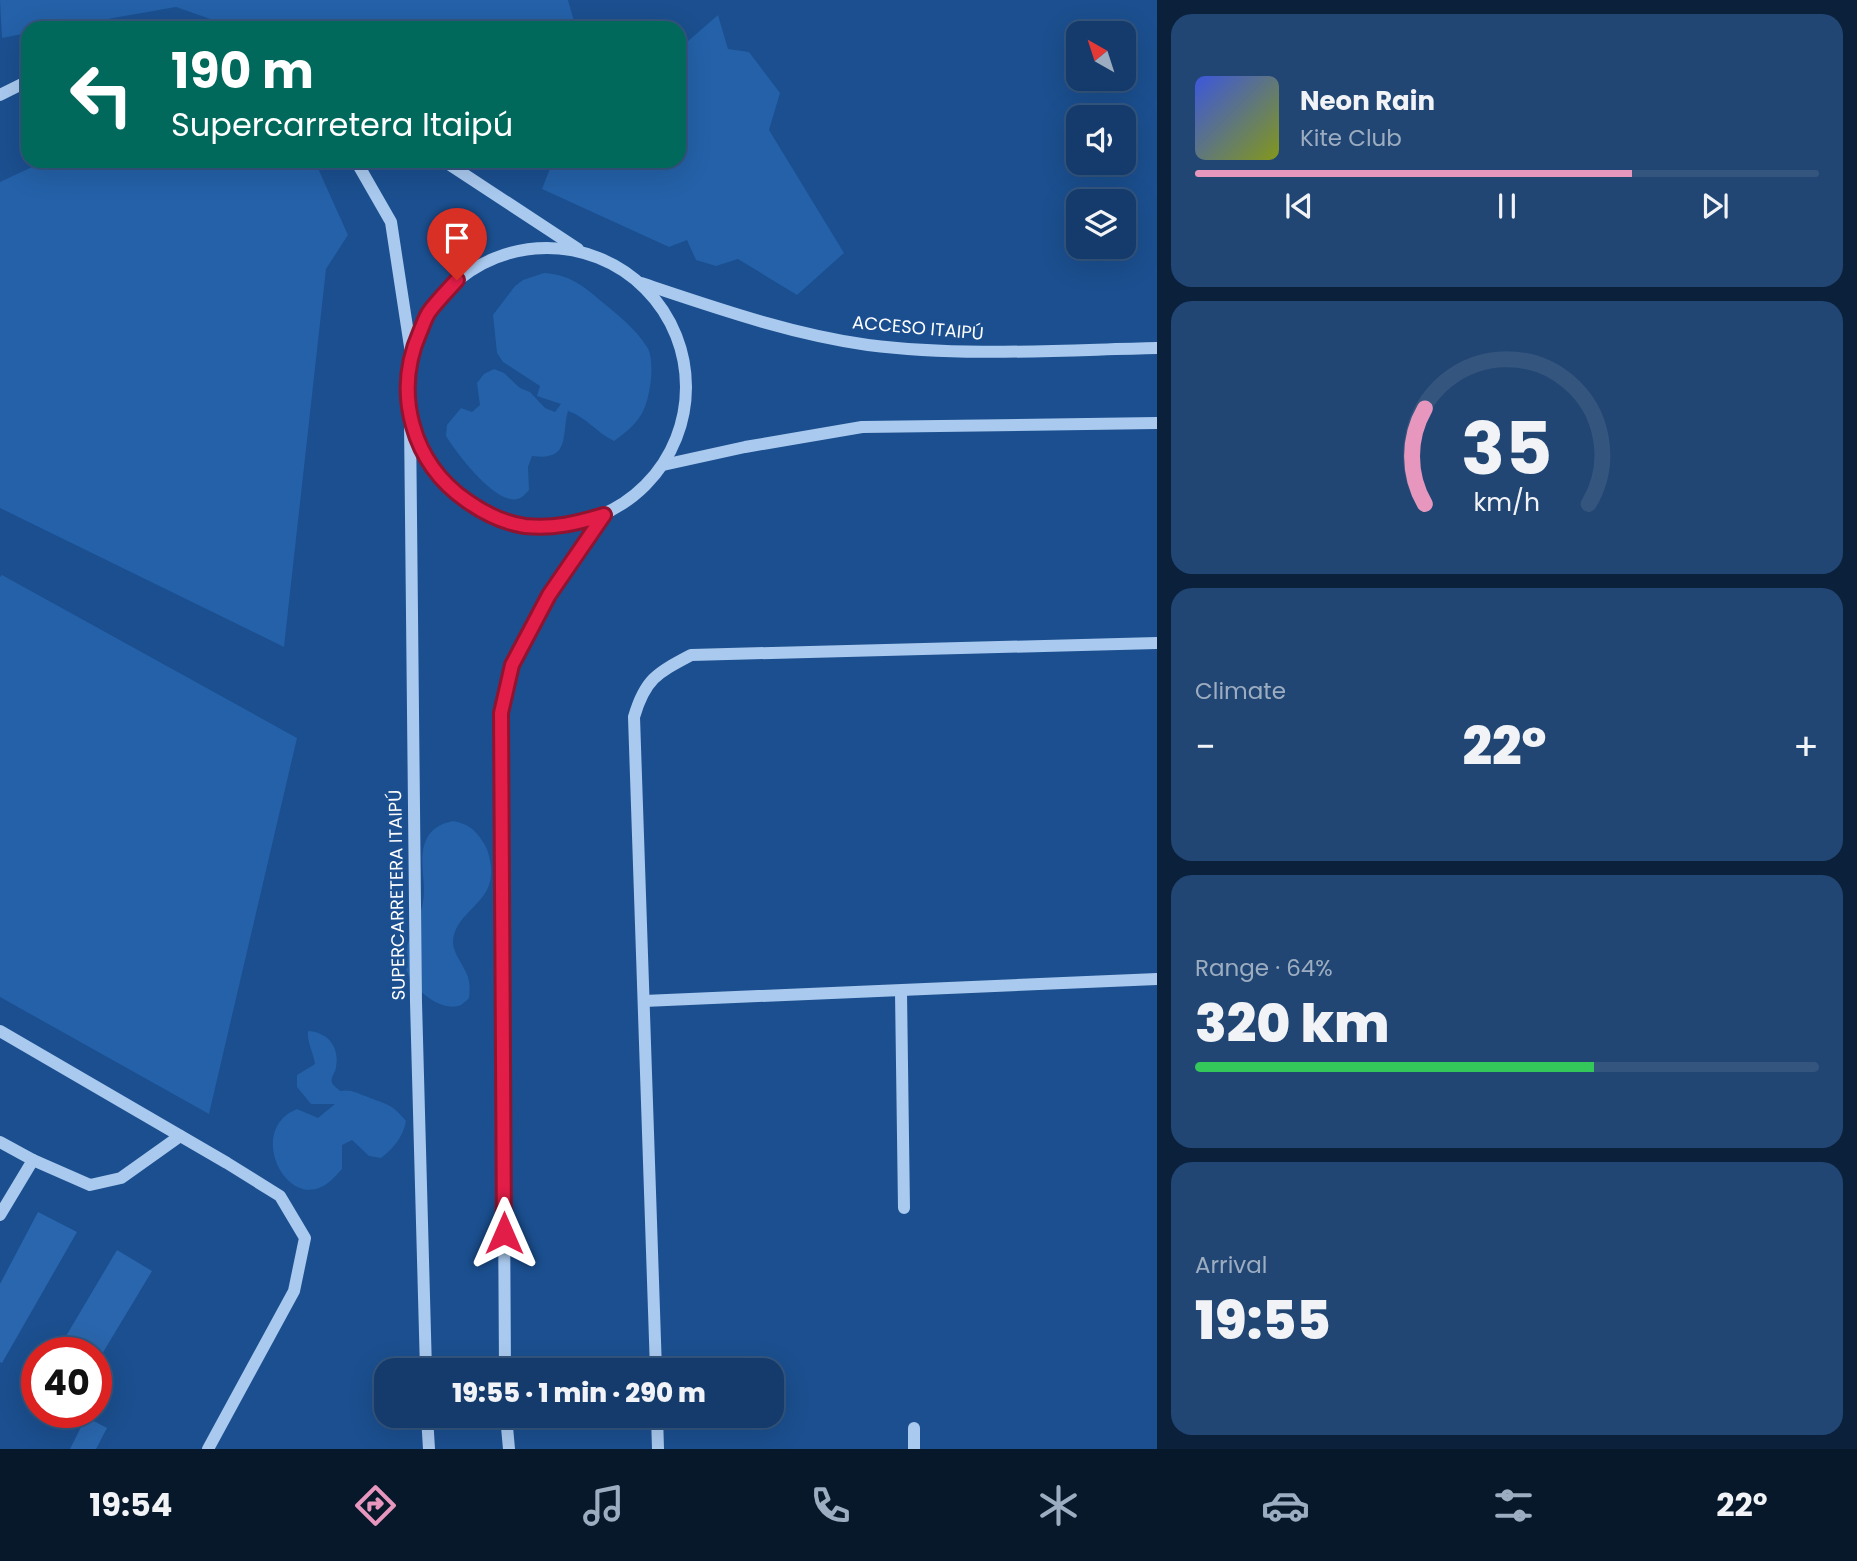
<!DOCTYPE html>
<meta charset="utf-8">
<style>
:root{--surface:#143b6b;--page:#214673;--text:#f1f3f6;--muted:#9dadc1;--line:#33557e;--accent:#e797bd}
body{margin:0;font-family:Poppins,sans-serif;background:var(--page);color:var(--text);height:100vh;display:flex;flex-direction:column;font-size:26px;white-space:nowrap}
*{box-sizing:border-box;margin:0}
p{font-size:23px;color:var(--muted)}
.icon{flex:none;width:38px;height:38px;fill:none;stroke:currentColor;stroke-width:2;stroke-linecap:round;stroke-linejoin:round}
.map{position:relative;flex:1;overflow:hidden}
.side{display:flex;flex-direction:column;gap:14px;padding:14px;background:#0b203b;width:700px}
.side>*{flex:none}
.guide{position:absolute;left:21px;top:21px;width:665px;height:147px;border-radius:21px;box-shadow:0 7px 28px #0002,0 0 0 2px var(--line);background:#00695c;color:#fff;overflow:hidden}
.needle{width:46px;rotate:321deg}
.buttons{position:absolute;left:1066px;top:21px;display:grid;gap:14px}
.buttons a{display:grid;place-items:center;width:70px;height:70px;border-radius:14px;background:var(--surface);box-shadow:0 7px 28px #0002,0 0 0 2px var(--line);font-size:35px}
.speed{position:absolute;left:21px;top:1337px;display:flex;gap:14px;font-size:35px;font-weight:700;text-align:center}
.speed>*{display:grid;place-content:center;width:91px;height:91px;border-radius:50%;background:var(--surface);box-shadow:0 7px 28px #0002,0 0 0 2px var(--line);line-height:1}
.speed .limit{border:10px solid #d22;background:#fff;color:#111}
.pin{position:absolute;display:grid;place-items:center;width:60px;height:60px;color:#fff;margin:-72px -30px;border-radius:50% 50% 50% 0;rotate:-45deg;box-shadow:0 0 7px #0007}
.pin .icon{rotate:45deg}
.me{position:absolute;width:77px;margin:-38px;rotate:0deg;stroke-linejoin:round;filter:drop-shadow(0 0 5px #0008)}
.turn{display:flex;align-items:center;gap:24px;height:147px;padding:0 35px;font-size:32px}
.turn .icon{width:91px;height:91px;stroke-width:2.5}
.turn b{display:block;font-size:49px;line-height:60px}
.big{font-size:52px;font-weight:800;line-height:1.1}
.side .card{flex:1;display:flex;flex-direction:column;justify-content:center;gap:10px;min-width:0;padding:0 24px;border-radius:21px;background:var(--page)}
.side .dial{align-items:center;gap:0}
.dial svg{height:182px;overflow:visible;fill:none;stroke:var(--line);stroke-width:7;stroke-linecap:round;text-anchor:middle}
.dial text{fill:var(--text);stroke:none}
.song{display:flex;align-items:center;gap:21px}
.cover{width:84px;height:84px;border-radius:10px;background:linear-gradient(135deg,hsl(230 70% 55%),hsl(70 70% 35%))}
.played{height:7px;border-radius:4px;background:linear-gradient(90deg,var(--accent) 70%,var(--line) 70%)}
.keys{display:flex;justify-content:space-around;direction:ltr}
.heat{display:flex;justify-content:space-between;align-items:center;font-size:38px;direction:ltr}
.charge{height:10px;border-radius:5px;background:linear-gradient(90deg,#34c759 64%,var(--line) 0)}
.trip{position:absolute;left:374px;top:1358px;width:410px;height:70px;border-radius:21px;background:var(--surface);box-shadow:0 7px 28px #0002,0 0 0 2px var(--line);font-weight:800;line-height:70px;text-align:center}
.tab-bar{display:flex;height:112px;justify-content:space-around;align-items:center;background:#08182b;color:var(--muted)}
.tab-bar .icon{width:49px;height:49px}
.tab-bar .current{color:var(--accent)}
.tab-bar b{font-size:32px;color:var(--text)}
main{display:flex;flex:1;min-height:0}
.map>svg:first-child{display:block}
.green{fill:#2461a8}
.building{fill:#2a66ad}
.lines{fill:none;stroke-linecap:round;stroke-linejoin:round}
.minor{stroke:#a9c9ee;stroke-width:12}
.route-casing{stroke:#92132f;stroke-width:18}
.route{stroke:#e11d48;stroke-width:12}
.labels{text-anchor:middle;stroke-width:7;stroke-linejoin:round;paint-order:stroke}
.street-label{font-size:18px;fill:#fff;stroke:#1b4f8f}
</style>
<main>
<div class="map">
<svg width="1157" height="1449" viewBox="0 0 1157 1449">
<rect width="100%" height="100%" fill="#1b4f8f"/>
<!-- green -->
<g class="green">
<polygon points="0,0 568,0 576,28 236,28 176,7 56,28 28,28 28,33 2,38"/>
<polygon points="718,15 728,49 749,52 780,93 769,130 844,253 797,295 738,259 716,266 696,260 687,240 669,247 542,189 553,161 679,161 679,49"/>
<polygon points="45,161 297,161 316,164 348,235 326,269 284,647 0,508 0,182"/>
<path d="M544 273C568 274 584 286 601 301 617 314 636 329 647 347 656 360 650 402 641 415 634 426 624 434 614 441 597 433 585 416 568 411 561 436 571 461 532 456L528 467 529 490C524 496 519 501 510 499 488 494 458 455 446 436L447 425 461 408 472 412 480 405 477 383 484 374 494 369 504 373 520 388 530 392 545 408 555 412 561 404 537 396 540 386 503 362 497 353 493 315 515 286 523 280Z"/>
<polygon points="2,575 297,738 209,1114 0,997 0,577"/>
<path d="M453 821C468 824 475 829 483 842 488 849 490 858 491 867 495 904 454 911 453 942 453 954 464 965 468 977 470 984 470 991 469 998 467 1000 464 1003 461 1005 439 1014 407 984 405 964 403 944 420 922 423 902 427 883 417 856 427 838 432 828 443 823 453 821Z"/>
<path d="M308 1031C327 1032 340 1046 336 1067 336 1072 330 1077 332 1083 333 1085 339 1090 340 1091 352 1089 356 1093 368 1097 387 1105 391 1103 406 1121 403 1137 394 1148 381 1158L369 1156 352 1140 342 1145V1169C335 1177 327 1186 316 1189 280 1198 250 1128 297 1109L318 1118 335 1104H311L297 1087V1075L315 1064C313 1051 307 1043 308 1031Z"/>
</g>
<!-- building -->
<g class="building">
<polygon points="38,1212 77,1232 2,1363 0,1362 0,1284"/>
<polygon points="117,1250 152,1271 96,1364 96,1353 56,1353"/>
<polygon points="86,1417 107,1428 96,1449 70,1449"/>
</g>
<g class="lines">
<!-- minor -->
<g class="minor">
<polyline points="0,95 28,81"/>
<polyline points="356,161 391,222 411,353"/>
<polyline points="444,161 578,249"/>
<circle cx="547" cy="387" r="139"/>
<path d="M641 283C716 308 790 334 868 345 964 357 1061 350 1157 348"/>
<polyline points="410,420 416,1002 426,1370"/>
<polyline points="663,465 745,447 862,427 1157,423"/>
<polyline points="901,992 904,1208"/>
<polyline points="644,1001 1157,979"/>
<polyline points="0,1031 227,1163 280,1196 305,1238 294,1291 208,1449"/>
<polyline points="0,1142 33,1160 0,1215"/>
<polyline points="33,1160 90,1185 121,1178 180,1136"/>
<polyline points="505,1370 501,713 512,665 549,595 604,515"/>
<path d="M656 1370 634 717C645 679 657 673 691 655L1157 643"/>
<polyline points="427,1416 429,1449"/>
<polyline points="506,1416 509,1449"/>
<polyline points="657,1416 658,1449"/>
<polyline points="914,1428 914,1449"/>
</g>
</g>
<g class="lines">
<defs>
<path id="route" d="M457 280C448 290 437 301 429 312 425 318 423 325 420 332 393 393 412 463 467 501 484 513 505 523 525 526 554 529 577 523 604 515L549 595 512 665 501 713 504 1233"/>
</defs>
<!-- route casing -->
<use href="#route" class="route-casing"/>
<!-- route -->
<use href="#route" class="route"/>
</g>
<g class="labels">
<!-- street labels -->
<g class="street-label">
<text transform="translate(918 328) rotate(5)" y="6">ACCESO ITAIPÚ</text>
<text transform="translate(397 895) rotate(-91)" y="6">SUPERCARRETERA ITAIPÚ</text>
</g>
</g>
</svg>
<div class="buttons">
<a><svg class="needle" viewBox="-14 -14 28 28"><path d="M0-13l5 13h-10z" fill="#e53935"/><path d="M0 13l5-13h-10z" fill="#9dadc1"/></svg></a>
<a><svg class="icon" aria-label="sound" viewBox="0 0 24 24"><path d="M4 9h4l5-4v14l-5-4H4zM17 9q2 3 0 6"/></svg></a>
<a><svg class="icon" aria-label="layers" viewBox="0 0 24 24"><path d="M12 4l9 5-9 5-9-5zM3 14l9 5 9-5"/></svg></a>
</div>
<div class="speed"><div class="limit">40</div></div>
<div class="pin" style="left:457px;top:280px;background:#d93025"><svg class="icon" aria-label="arrive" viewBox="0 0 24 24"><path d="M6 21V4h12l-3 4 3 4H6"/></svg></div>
<svg class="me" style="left:504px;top:1233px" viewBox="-20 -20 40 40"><path d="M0-17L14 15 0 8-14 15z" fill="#e11d48" stroke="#fff" stroke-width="4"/></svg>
<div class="trip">19:55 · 1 min · 290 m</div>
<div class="guide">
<div class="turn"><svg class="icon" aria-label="left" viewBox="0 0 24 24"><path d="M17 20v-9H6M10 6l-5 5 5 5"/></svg><div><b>190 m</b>Supercarretera Itaipú</div></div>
</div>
</div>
<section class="side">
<div class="card">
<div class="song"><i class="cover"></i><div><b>Neon Rain</b><p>Kite Club</p></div></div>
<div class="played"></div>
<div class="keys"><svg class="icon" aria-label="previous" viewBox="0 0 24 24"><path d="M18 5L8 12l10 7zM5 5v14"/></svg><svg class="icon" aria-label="pause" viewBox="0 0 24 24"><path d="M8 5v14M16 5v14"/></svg><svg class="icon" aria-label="next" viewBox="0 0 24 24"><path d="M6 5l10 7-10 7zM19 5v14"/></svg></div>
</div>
<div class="card dial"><svg viewBox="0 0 100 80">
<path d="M14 69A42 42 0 1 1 86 69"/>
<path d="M14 69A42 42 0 0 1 14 27" stroke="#e797bd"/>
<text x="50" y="56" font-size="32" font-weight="700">35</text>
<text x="50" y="72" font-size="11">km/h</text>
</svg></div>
<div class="card"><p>Climate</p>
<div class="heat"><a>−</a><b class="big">22°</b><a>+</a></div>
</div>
<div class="card"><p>Range · 64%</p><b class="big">320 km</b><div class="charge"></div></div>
<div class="card"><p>Arrival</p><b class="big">19:55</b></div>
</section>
</main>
<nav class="tab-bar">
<b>19:54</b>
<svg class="icon current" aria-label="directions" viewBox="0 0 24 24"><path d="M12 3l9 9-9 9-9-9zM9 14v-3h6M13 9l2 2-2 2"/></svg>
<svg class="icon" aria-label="music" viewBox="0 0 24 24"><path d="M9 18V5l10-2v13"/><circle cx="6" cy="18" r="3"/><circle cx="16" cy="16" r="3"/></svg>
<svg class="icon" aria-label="phone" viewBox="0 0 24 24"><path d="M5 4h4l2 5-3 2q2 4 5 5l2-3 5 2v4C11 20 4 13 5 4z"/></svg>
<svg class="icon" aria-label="climate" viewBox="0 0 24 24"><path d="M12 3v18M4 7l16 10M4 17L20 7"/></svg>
<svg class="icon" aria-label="car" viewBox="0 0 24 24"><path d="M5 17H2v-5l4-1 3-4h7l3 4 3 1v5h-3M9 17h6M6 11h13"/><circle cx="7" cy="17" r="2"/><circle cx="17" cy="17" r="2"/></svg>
<svg class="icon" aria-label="filters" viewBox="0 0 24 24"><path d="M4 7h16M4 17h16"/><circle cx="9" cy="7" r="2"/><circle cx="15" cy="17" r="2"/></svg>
<b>22°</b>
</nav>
